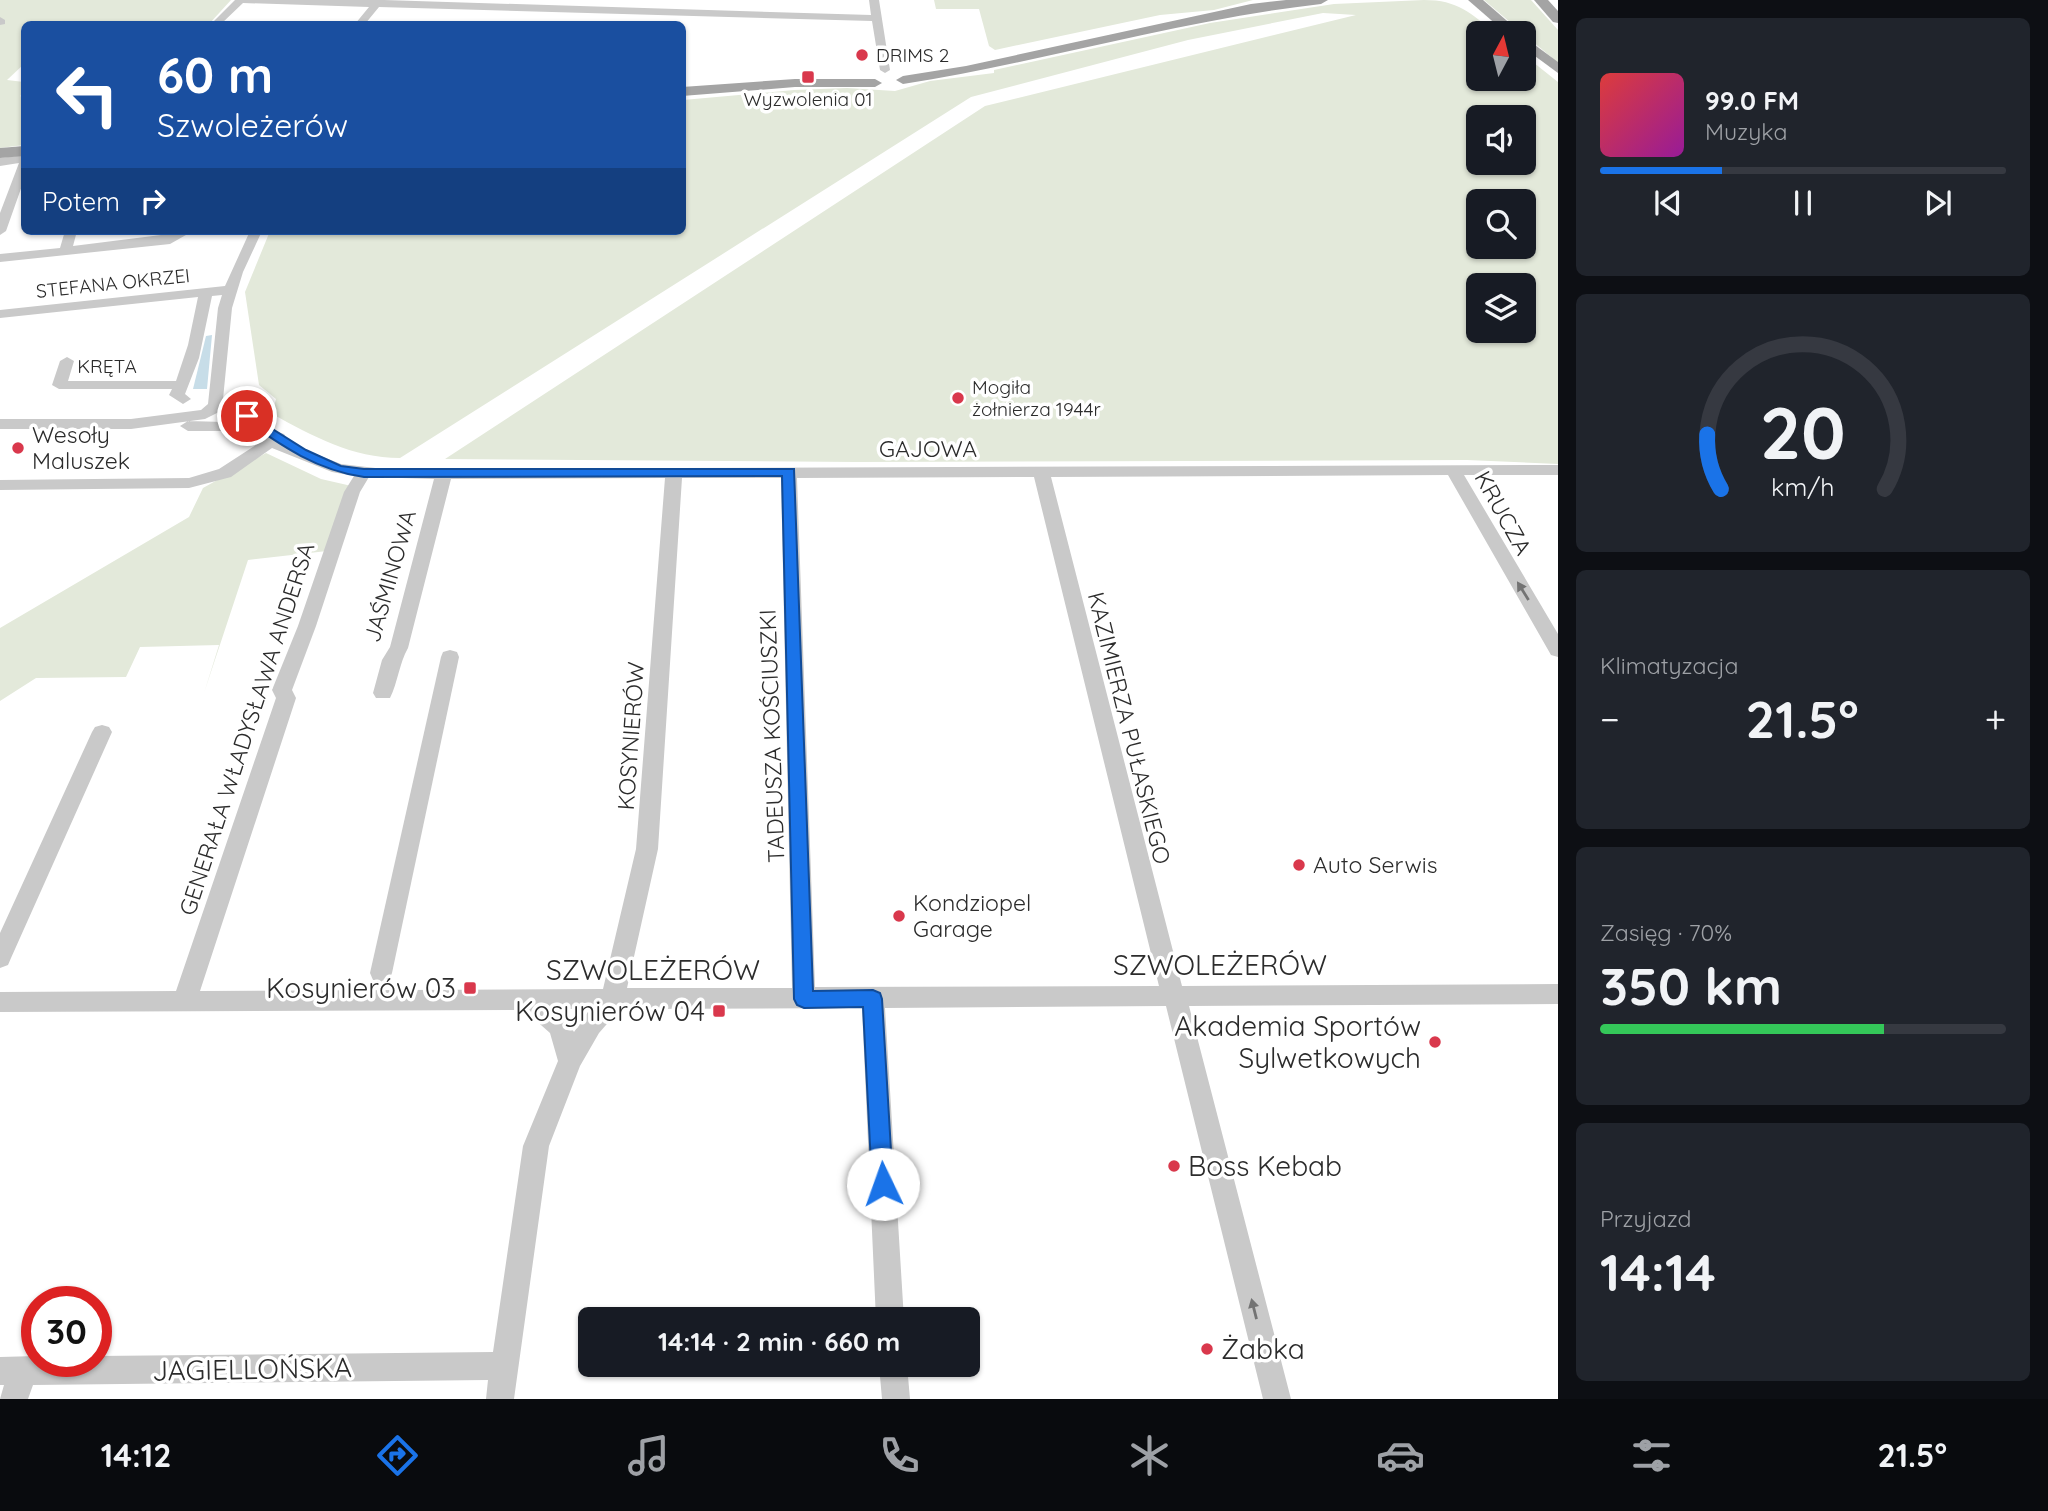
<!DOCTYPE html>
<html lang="pl">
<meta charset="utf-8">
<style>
:root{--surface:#171b24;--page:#20242c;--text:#f1f3f6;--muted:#9ea1a6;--line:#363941;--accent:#1a73e8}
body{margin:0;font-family:Quicksand,sans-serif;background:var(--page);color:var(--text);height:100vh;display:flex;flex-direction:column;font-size:26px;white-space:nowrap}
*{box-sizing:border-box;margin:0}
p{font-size:23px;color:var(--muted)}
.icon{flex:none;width:38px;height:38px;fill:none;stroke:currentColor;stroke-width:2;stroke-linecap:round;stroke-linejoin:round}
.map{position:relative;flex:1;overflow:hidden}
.sheet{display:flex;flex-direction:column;gap:18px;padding:18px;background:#0d0f14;width:490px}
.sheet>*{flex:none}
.hud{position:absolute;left:21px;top:21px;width:665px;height:214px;border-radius:10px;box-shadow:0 2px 5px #0004;background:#1a4fa0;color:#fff;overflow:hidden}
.needle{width:46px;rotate:7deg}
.controls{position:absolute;left:1466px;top:21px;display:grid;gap:14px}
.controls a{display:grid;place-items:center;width:70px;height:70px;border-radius:10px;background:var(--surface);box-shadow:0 2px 5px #0004;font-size:35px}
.speed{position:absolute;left:21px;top:1286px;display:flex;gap:14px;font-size:35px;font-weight:700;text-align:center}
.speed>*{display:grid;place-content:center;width:91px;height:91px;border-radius:50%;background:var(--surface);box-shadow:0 2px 5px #0004;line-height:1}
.speed .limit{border:10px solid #d22;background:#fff;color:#111}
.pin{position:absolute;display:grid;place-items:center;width:60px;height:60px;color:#fff;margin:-30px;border:4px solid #fff;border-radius:50%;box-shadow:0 2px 7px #0007}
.me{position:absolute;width:77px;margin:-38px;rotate:357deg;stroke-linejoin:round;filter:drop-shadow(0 0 5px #0008)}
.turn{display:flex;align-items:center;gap:24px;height:147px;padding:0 21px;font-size:32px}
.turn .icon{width:91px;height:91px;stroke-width:2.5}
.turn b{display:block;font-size:49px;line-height:60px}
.then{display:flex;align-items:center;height:66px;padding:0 21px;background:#0003;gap:14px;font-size:26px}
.big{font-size:52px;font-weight:700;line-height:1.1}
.sheet .card{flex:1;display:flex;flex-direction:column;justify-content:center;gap:10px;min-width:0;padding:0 24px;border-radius:10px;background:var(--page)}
.sheet .dial{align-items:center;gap:0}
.dial svg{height:182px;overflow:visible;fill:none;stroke:var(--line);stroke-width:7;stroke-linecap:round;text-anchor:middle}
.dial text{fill:var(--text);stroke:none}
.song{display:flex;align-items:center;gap:21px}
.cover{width:84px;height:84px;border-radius:10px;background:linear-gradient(135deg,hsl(0 70% 55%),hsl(300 70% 35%))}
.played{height:7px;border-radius:4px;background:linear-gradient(90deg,var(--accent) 30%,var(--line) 30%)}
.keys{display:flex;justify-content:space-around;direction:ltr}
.heat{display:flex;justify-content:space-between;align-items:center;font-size:38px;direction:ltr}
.charge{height:10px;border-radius:5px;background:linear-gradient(90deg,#34c759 70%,var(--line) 0)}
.trip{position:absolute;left:578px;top:1307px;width:402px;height:70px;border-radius:10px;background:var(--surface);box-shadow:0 2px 5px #0004;font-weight:700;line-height:70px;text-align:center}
.tabs{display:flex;height:112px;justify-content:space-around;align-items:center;background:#090b0e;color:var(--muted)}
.tabs .icon{width:49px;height:49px}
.tabs .selected{color:var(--accent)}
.tabs b{font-size:32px;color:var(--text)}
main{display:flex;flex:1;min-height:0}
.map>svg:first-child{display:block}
.green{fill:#e3e9da;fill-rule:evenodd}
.water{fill:#c7dde8}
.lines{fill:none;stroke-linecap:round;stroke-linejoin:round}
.minor{fill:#c9c9c9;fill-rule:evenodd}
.major{fill:#a4a4a4;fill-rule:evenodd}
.oneway{fill:#737373}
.route{fill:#1a73e8;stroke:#114b97;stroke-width:2}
.poi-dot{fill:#d9384c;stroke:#fff;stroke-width:2.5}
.labels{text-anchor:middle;stroke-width:7;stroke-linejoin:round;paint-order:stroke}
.far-poi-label{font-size:19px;fill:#2c2c2c;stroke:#fff;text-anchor:start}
.far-street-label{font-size:19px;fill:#2c2c2c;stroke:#fff}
.poi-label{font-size:23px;fill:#2c2c2c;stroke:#fff;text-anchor:start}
.street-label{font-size:23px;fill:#2c2c2c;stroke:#fff}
.near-street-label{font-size:28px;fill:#2c2c2c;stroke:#fff}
.near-poi-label{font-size:28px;fill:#2c2c2c;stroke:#fff;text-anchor:end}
</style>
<main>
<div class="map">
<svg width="1558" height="1399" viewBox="0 0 1558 1399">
<rect width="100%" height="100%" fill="#fff"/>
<!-- green -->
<g class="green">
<polygon points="0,0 231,0 209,24 24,24 24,64 7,80 24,82 24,93 20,96 24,98 24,145 0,148"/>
<polygon points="934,0 1253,0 1214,10 1160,15 995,50 989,46 979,9 936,9"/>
<path d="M1424 0C1458 0 1470 13 1496 33H1479V79H1524V55L1558 82V464L1467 460 856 462 445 459 985 106 1356 15 1323 13 1188 40 971 97 400 458C352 458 313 436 272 414L276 399 259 385 245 292 270 231H682L683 100 794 90 847 88 895 91 930 81 994 73V70L1210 23 1334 4ZM1479 117H1524V163H1479ZM1479 201H1524V247H1479ZM1479 285H1524V331H1479Z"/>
<polygon points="1484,0 1531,0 1558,30 1558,63"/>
<polygon points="266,453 321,479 356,487 327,551 248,560 204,693 219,645 140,647 126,677 36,678 0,701 0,628 189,517 203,488"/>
</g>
<!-- water -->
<polygon class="water" points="212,335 207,389 193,389 206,336"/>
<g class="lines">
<!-- minor -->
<g class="minor">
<polygon points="235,0 384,0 871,15 869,0 879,0 890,70 885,73 880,70 872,21 379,7 365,24 355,24 369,7 243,3 221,24 211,24"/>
<polygon points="0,17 5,20 5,24 0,25"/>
<polygon points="24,155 24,180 6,231 0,235 0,213 19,163 0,166 0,158"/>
<polygon points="65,231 77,231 73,246 193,231 170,244 0,262 0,254 60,248"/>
<path d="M250 231H262L243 272 232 308 223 399 239 398 253 405 255 416 243 425 270 436 278 432 284 434 286 437 283 441 341 464 384 469 1558 465V475H1464L1558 634V657L1551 655 1448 475 1051 477 1182 986 1558 984V1004L1189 1006 1291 1399H1263L1166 1006 885 1008 904 1320H876L862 1008 620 1009 599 1033 580 1066 549 1146 514 1399H486L488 1380 33 1385 28 1399H0L4 1385H0V1357L37 1356V1362H96V1356L493 1352 523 1146 558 1061 550 1033 524 1010 0 1012V992L176 991 276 698 272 690 298 626 344 492 354 476 332 472 272 448 231 477 189 488 0 490V480L189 478 219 469 259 443 230 431H188L180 426 188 421 224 422 240 414V410L229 407 205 419 131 429H0V419H131L201 410 208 404 218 308 222 295 212 296 199 358 185 394 191 399 183 404 169 395 172 389H59L52 385 60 361 67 357 74 361 68 381H176L188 345 198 297 0 318V310L225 286ZM369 477 434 479 390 647 382 660 373 693 376 698H390C398 682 399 664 408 648L451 479 665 478 636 849 603 989 200 991 296 698 292 690 316 626 360 492ZM1034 477 1159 986 815 987 797 478ZM682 478H781L792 988H627L658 849ZM559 1009H590L574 1032Z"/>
<polygon points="450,650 457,652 459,657 392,973 389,980 381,983 373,980 370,973 441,657 443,652"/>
<polygon points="102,725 109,727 112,732 11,958 8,965 0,968 0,933 92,732 95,727"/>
<polygon points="879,1365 907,1365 910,1399 882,1399"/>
</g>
<!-- major -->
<g class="major">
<path d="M1286 0H1328L1321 4C1180 20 1043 62 903 84L896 80 903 76 966 66 1251 4Z"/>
<polygon points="1468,0 1483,0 1521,33 1506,33"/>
<polygon points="1534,0 1548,0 1558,11 1558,23 1553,22"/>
<polygon points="1524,37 1558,62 1558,73 1524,48"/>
<polygon points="795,79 875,79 882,83 875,87 795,87 682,96 682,87"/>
<polygon points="24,146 24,156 0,158 0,148"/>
</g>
</g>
<!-- one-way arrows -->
<defs><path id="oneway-solid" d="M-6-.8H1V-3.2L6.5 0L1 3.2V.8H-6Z" transform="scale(1.75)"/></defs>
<g class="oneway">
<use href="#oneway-solid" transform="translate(1523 591) rotate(-122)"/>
<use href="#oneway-solid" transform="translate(1254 1309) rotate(-104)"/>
</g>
<!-- route -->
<path class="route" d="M247 413 306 450 341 466 364 469H794L813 991 873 990 880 993 882 999 893 1184 890 1191 883 1194 875 1191 872 1184 863 1007 804 1008 797 1005 794 999 782 476 364 477C316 470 282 446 243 419L241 416Z"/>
<!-- markers -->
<g class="poi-dot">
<circle cx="862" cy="55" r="7"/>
<rect x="801" y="70" width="14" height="14" rx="3.5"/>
<circle cx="958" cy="398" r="7"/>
<circle cx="18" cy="448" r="7"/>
<circle cx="1299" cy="865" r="7"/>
<circle cx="899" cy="916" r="7"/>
<rect x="463" y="981" width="14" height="14" rx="3.5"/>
<rect x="712" y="1004" width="14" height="14" rx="3.5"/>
<circle cx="1435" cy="1042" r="7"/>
<circle cx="1174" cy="1166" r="7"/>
<circle cx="1207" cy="1349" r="7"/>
</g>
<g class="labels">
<!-- far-poi labels -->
<g class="far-poi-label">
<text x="876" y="62">DRIMS 2</text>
<text x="808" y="106" text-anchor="middle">Wyzwolenia 01</text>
<text x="972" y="394">Mogiła<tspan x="972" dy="22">żołnierza 1944r</tspan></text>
</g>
<!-- far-street labels -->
<g class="far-street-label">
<text transform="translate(113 283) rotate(-6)" y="7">STEFANA OKRZEI</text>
<text x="107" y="373">KRĘTA</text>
</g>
<!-- poi labels -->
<g class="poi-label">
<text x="32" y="443">Wesoły<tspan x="32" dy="26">Maluszek</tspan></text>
<text x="1313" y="873">Auto Serwis</text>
<text x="913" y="911">Kondziopel<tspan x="913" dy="26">Garage</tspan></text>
</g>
<!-- street labels -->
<g class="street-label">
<text x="928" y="457">GAJOWA</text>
<text transform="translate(1503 513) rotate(61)" y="8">KRUCZA</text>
<text transform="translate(390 576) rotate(-74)" y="8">JAŚMINOWA</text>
<text transform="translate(1129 728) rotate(76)" y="8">KAZIMIERZA PUŁASKIEGO</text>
<text transform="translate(247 729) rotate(-72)" y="8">GENERAŁA WŁADYSŁAWA ANDERSA</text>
<text transform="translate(631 736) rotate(-86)" y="8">KOSYNIERÓW</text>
<text transform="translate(772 736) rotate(-92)" y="8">TADEUSZA KOŚCIUSZKI</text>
</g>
<!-- near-street labels -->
<g class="near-street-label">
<text x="1220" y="975">SZWOLEŻERÓW</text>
<text x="653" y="980">SZWOLEŻERÓW</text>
<text transform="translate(252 1369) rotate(-1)" y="10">JAGIELLOŃSKA</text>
</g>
<!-- near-poi labels -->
<g class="near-poi-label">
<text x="456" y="998">Kosynierów 03</text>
<text x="705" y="1021">Kosynierów 04</text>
<text x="1421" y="1036">Akademia Sportów<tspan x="1421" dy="32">Sylwetkowych</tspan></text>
<text x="1188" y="1176" text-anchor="start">Boss Kebab</text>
<text x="1221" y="1359" text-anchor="start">Żabka</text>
</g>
</g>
</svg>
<div class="controls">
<a><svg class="needle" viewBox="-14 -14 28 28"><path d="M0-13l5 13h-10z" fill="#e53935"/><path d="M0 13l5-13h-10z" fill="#9ea1a6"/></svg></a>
<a><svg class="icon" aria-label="sound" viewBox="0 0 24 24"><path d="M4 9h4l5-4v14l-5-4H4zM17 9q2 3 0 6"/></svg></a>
<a><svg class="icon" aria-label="search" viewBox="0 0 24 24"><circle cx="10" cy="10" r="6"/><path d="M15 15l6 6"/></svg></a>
<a><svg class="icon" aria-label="layers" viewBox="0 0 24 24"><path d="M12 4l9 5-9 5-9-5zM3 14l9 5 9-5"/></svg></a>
</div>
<div class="speed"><div class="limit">30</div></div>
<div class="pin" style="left:247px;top:416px;background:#d93025"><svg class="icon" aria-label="arrive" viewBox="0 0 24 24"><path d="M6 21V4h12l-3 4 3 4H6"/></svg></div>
<svg class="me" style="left:883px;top:1184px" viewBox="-20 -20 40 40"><circle r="19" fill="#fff"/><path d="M0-13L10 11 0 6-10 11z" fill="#1a73e8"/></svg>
<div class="trip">14:14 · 2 min · 660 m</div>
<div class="hud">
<div class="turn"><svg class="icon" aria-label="left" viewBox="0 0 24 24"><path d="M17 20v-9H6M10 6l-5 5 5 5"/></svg><div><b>60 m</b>Szwoleżerów</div></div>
<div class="then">Potem<svg class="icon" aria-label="right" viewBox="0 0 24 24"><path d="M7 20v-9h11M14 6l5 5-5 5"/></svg></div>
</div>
</div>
<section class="sheet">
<div class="card">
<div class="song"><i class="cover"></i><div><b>99.0 FM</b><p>Muzyka</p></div></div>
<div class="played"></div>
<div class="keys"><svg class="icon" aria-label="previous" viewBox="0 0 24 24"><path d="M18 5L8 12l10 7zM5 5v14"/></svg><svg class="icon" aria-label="pause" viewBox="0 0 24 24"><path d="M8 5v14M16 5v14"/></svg><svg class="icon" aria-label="next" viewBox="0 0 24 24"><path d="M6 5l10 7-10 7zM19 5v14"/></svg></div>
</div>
<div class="card dial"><svg viewBox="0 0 100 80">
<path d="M14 69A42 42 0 1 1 86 69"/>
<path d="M14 69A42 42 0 0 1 8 45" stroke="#1a73e8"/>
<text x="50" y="56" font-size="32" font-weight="700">20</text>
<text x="50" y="72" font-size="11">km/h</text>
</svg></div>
<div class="card"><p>Klimatyzacja</p>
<div class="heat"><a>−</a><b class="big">21.5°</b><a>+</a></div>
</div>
<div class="card"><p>Zasięg · 70%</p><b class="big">350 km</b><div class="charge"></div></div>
<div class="card"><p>Przyjazd</p><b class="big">14:14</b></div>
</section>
</main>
<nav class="tabs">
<b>14:12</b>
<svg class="icon selected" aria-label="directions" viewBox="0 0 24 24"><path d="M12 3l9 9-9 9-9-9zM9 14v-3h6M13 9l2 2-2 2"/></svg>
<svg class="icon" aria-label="music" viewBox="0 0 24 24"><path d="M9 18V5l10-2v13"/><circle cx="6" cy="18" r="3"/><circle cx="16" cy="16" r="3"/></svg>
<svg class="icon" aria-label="phone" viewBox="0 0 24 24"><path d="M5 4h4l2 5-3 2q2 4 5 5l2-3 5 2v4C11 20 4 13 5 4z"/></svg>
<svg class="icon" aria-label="climate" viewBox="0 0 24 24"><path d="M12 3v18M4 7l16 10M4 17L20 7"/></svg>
<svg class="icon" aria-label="car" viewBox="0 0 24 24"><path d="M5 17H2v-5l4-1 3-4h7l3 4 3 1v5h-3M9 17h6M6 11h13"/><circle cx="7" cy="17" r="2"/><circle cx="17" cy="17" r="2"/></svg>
<svg class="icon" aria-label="filters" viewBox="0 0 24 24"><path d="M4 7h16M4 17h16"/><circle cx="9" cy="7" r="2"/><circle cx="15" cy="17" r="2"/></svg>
<b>21.5°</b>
</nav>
